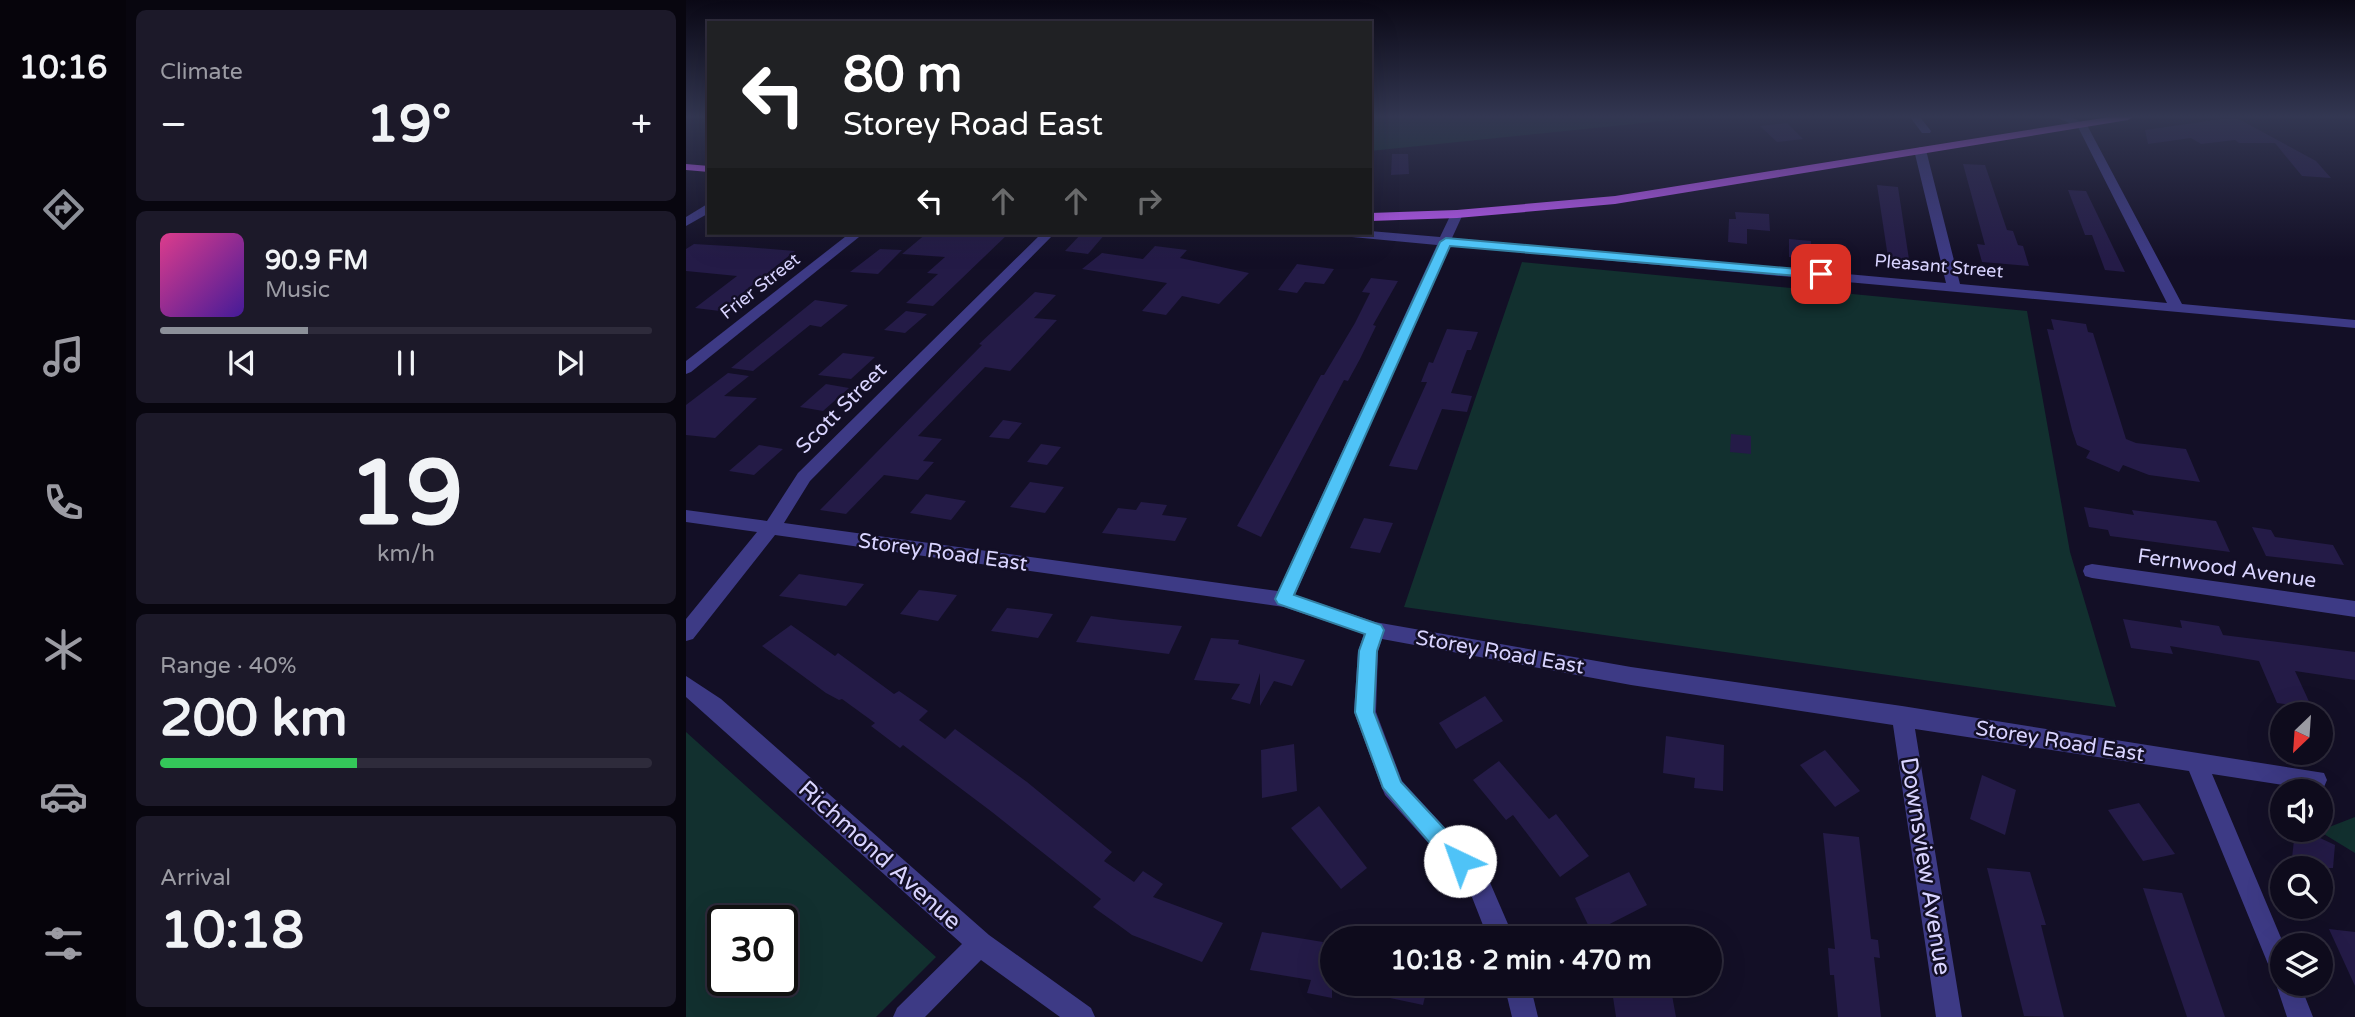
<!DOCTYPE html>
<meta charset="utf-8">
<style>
:root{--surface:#0e0b1c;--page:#1c1929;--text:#f1f3f6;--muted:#9b9ba3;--line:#2e2b3b;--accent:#8c9099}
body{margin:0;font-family:"Varela Round",sans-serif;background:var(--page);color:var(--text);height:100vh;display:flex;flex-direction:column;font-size:26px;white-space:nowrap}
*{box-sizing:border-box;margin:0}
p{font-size:23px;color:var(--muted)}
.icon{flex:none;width:38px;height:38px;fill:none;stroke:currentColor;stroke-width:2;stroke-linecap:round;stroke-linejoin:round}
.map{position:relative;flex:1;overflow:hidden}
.panel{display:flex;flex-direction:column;gap:10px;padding:10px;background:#08060f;width:560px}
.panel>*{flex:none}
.guide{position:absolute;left:21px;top:21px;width:665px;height:214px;border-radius:0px;box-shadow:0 7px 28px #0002,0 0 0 2px var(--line);background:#202124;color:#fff;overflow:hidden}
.needle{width:46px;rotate:205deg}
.buttons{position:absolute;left:1584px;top:702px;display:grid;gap:14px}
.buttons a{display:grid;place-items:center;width:63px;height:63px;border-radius:50%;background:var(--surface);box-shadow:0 7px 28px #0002,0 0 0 2px var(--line);font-size:35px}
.speed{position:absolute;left:21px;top:905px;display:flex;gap:14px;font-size:35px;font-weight:700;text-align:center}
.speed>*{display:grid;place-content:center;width:91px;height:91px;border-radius:50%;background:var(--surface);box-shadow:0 7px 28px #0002,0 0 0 2px var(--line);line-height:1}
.speed .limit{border:4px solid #111;border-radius:10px;background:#fff;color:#111}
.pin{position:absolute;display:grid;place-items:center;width:60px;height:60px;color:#fff;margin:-30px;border-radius:14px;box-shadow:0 4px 10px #0006}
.me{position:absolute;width:77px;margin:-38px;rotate:318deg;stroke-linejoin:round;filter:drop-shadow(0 0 5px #0008)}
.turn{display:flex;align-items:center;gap:24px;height:147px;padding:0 21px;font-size:32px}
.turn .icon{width:91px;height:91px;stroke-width:2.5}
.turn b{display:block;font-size:49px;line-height:60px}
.lanes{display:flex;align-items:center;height:66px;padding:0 21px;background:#0003;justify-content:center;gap:35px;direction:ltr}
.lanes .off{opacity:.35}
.big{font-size:52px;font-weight:700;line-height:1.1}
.panel .tile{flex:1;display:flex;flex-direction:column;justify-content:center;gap:10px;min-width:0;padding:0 24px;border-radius:10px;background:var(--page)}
.panel .dial{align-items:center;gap:0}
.dial b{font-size:91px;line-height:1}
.song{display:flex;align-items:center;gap:21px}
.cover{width:84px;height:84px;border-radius:10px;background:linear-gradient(135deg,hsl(330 70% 55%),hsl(260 70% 35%))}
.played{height:7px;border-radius:4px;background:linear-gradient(90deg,var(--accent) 30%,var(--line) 30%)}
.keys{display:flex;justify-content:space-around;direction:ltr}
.heat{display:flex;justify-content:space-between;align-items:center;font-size:38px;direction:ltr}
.charge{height:10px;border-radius:5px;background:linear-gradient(90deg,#34c759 40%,var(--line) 0)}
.trip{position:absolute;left:634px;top:926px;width:402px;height:70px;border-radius:35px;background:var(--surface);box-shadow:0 7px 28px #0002,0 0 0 2px var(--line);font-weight:700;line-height:70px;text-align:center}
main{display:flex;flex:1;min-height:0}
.menu{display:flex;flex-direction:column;width:126px;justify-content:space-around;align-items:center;background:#06040b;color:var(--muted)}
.menu .icon{width:49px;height:49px}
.menu .on{color:var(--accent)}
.menu b{font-size:32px;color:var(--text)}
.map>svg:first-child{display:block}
.green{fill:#12302f;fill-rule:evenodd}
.building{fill:#241b47}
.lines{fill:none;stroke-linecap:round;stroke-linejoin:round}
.minor{fill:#3d3a85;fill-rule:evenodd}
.major{fill:#c25bff;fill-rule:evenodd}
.route{fill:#4fc3f7;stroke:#337fa1;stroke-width:2}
.labels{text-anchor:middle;stroke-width:5;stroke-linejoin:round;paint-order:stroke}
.far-street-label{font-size:18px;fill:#d9d4ff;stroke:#130f26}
.street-label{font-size:21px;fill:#d9d4ff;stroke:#130f26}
.near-street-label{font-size:24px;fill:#d9d4ff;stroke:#130f26}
</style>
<main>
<nav class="menu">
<b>10:16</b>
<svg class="icon on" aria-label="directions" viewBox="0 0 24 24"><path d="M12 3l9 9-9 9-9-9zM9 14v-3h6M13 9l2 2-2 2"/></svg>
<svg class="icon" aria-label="music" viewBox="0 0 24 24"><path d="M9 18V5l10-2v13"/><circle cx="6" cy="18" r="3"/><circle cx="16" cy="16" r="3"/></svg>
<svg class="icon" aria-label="phone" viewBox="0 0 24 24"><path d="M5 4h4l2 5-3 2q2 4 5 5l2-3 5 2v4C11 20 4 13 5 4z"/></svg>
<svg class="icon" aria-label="climate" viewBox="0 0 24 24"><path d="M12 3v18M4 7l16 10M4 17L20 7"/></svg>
<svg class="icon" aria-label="car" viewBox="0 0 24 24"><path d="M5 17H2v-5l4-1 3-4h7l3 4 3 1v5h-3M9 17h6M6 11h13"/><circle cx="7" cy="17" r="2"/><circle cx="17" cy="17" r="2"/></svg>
<svg class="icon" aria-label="filters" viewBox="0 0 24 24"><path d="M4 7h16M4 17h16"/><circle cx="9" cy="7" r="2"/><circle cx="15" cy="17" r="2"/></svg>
</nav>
<section class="panel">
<div class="tile"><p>Climate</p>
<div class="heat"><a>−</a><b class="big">19°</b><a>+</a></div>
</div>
<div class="tile">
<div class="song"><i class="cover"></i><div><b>90.9 FM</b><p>Music</p></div></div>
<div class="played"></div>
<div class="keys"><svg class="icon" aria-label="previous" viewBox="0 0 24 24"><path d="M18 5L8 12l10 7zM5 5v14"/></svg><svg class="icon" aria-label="pause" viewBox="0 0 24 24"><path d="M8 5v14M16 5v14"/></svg><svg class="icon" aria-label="next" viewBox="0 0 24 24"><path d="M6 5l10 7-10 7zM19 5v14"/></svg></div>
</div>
<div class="tile dial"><b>19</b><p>km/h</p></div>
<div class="tile"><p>Range · 40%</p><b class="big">200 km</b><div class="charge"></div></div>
<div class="tile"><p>Arrival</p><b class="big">10:18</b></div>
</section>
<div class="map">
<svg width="1669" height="1017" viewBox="0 0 1669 1017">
<rect width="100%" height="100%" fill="#130f26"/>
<!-- green -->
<g class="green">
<polygon points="684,117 1016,117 684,151"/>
<polygon points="836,262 1341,311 1384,552 1430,707 718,607"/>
<path d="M0 732 250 957 190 1017H0ZM37 920H96V980H37Z"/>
<polygon points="1669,817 1669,853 1633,831"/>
</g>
<!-- building -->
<g class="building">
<polygon points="1549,117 1630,161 1645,178 1616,176 1589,143 1553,143 1549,140 1515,144 1505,138 1462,144 1459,130"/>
<polygon points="1101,123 1117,139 1091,142 1074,126"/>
<polygon points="706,154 722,154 723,174 705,175"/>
<polygon points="1277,164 1299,165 1321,230 1327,231 1332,245 1337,246 1343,266 1296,262 1291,244 1299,245"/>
<polygon points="1191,185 1212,187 1224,266 1203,264"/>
<polygon points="1382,190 1400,191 1439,272 1419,270 1406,235 1399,235"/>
<polygon points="1049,212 1083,214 1084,231 1061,229 1061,244 1042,242 1043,219 1050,219"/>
<polygon points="241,233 323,233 247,306 220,303 252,274 241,273 259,257 216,254"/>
<polygon points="396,233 420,233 402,254 379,251"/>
<polygon points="1103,239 1125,241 1125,246 1142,248 1144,265 1103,257"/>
<polygon points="8,244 60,247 109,251 34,311 9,308 51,276 0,271 0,249"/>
<polygon points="469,246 501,250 494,258 563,273 533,304 496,296 480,315 456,311 481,283 396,269 416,253 457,259"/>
<polygon points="194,249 216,250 192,274 164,272"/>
<polygon points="611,264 648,269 638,284 619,282 611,293 592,290"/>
<polygon points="685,278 712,281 687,325 690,326 674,359 662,381 658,380 575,537 551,526 635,375 638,375 669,323 684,293 676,292"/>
<polygon points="349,292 370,295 348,318 371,320 324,371 299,367 232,436 256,439 237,461 248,462 232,480 198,475 160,514 134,510 296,345 293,344"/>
<polygon points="129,300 162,305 135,327 124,325 67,371 45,368"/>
<polygon points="220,311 241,314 219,333 198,330"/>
<polygon points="1365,319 1400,324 1402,332 1407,333 1440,439 1450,443 1500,449 1514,482 1463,475 1437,465 1433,472 1400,458 1404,451 1391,445 1386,430 1361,329 1368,330"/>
<polygon points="761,329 792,332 785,350 781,350 765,393 786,396 781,412 756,409 731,470 703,466 741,382 735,382 743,362 747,363"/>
<polygon points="157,353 189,357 165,379 132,375"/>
<polygon points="42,373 63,376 38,396 71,398 29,438 0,435 0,405"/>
<polygon points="140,384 163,388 137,411 114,407"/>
<polygon points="317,420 336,423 323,439 303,437"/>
<polygon points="1045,434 1065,436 1065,454 1044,452"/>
<polygon points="355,444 375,447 361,465 341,462"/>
<polygon points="73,445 97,449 68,475 43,471"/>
<polygon points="344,482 378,487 359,513 324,507"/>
<polygon points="240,494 280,501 265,520 224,513"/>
<polygon points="455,502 481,505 476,515 501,518 489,541 416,533 432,508 450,510"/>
<polygon points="1398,507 1448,515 1446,510 1530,521 1544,552 1424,536 1422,530 1403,527"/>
<polygon points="678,518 707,523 694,553 664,548"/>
<polygon points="1566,527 1585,530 1589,537 1647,545 1658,565 1580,556"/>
<polygon points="113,574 178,584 160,606 93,596"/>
<polygon points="233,590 250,592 271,595 252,621 214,614"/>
<polygon points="321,608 339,610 367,614 352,638 305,631"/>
<polygon points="405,616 435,620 496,626 483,654 390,642"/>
<polygon points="1437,619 1496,628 1494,620 1533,626 1537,635 1669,652 1669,680 1609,671 1626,708 1591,703 1573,661 1484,646 1487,654 1445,648"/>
<polygon points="105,625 149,656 152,653 208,694 213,691 242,711 233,720 259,739 269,729 341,782 426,852 418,861 448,882 457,871 477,884 467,897 537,923 516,962 446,935 431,924 407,907 415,899 306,812 217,745 214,748 185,726 189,723 156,699 153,700 140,693 76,646"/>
<polygon points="525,638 553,640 552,644 619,660 606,686 588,681 574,706 574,673 564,704 545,699 554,684 508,680"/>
<polygon points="799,696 817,721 770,749 753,723"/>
<polygon points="980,736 1038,745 1037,791 1008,788 1009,778 977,773"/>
<polygon points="608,744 611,791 576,798 575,750"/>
<polygon points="1139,750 1174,791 1149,807 1114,765"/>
<polygon points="813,761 863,819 870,814 903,856 874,877 827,815 820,820 787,780"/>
<polygon points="1296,775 1330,790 1319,835 1284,819"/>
<polygon points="1453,803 1489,854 1457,861 1422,810"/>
<polygon points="633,806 681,868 655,889 605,828"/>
<polygon points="1609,830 1617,830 1649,845 1647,868 1605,868"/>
<polygon points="1137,833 1173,837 1185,939 1192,940 1194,958 1188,957 1195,1017 1152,1017 1148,975 1144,975 1142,948 1149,949"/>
<polygon points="1301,868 1344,872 1360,925 1355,925 1378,1017 1338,1016"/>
<polygon points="943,872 961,905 906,933 889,898"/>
<polygon points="1457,888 1496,893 1539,1017 1501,1017"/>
<polygon points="1643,929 1669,932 1669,986"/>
<polygon points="576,932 637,942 633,957 646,959 646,998 621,993 625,980 564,970"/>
<polygon points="671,984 742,984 737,1005 671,991"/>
<polygon points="925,984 984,984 990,1017 930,1017"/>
</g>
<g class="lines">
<!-- minor -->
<g class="minor">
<polygon points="1224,117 1234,117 1245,131 1244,133 1236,133"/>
<polygon points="1370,117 1385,117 1401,125 1496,304 1669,320 1669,328 763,246 609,595 689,622 945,667 1216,706 1638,773 1641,780 1638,787 1630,790 1526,774 1598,945 1596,984 1614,984 1627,1017 1601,1017 1589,981 1503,771 1229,729 1276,1017 1250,1017 1207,725 945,685 696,639 692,651 690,712 716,781 799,871 828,938 802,938 782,887 699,795 696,788 668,712 672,651 678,634 598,607 89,535 7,639 0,641 0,619 71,532 0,522 0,510 81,521 112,473 356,233 369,233 124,481 98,523 592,591 751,245 666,237 660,233 684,231 754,237 765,214 771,210 777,214 766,238 1260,283 1228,150 1234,147 1240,150 1274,284 1481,303 1392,127"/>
<polygon points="23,203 23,213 0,226 0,217"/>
<polygon points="164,233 178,233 5,372 0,374 0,361"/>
<polygon points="1406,564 1669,601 1669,617 1406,578 1399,576 1397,571 1399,566"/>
<polygon points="0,676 35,699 303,935 405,1008 409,1017 374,1017 295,960 239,1017 207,1017 211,1008 276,944 0,697"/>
<polygon points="818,984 844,984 852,1017 826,1017"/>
</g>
<!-- major -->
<g class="major">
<polygon points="1423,117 1447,117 1442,120 929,204 771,218 684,221 684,213 771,210 929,196"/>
<polygon points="0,164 23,166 23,172 0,170"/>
</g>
</g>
<!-- sky -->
<linearGradient id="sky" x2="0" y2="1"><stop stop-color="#0a0815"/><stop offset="0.45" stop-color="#333752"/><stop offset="1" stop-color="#333752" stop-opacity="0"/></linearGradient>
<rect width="1669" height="259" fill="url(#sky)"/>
<!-- route -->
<polygon class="route" points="760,238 1135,271 1141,274 1135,278 764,246 608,595 695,625 698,630 691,651 688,712 715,782 782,854 785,861 782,869 774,872 766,869 697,788 669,712 673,651 679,634 592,604 589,599 754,242"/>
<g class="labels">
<!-- far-street labels -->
<g class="far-street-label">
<text transform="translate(1253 266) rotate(5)" y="6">Pleasant Street</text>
<text transform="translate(74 286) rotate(-38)" y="6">Frier Street</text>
</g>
<!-- street labels -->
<g class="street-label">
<text transform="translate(155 408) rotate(-45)" y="7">Scott Street</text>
<text transform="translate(257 552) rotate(8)" y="7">Storey Road East</text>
<text transform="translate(1541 568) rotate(8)" y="7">Fernwood Avenue</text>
<text transform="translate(814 652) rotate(10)" y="7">Storey Road East</text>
<text transform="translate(1374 741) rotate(9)" y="7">Storey Road East</text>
</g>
<!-- near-street labels -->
<g class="near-street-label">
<text transform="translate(194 855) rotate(42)" y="8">Richmond Avenue</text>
<text transform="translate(1240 866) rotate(81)" y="8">Downsview Avenue</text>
</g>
</g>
</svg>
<div class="buttons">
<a><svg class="needle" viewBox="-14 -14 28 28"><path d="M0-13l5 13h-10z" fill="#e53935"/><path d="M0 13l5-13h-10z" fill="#9b9ba3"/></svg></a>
<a><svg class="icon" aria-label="sound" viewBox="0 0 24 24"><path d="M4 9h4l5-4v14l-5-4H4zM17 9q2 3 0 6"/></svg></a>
<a><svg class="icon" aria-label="search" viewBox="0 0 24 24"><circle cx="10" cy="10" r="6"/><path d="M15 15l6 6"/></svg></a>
<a><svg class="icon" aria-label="layers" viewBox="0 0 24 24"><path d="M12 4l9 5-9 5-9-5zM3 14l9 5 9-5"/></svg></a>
</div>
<div class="speed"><div class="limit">30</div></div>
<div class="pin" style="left:1135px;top:274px;background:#d93025"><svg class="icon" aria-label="arrive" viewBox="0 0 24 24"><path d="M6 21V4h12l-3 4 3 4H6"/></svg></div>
<svg class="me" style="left:774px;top:861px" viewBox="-20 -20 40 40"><circle r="19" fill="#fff"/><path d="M0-13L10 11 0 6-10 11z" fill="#4fc3f7"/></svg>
<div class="trip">10:18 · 2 min · 470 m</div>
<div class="guide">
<div class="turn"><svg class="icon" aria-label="left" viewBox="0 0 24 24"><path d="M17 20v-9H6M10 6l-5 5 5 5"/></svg><div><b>80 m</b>Storey Road East</div></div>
<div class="lanes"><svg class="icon" aria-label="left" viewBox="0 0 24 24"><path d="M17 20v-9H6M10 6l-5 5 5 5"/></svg><svg class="icon off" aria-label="ahead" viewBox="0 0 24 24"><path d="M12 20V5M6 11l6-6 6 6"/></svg><svg class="icon off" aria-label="ahead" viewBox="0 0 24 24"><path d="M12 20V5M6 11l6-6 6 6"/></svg><svg class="icon off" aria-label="right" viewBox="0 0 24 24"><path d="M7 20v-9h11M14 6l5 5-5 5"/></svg></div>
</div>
</div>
</main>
